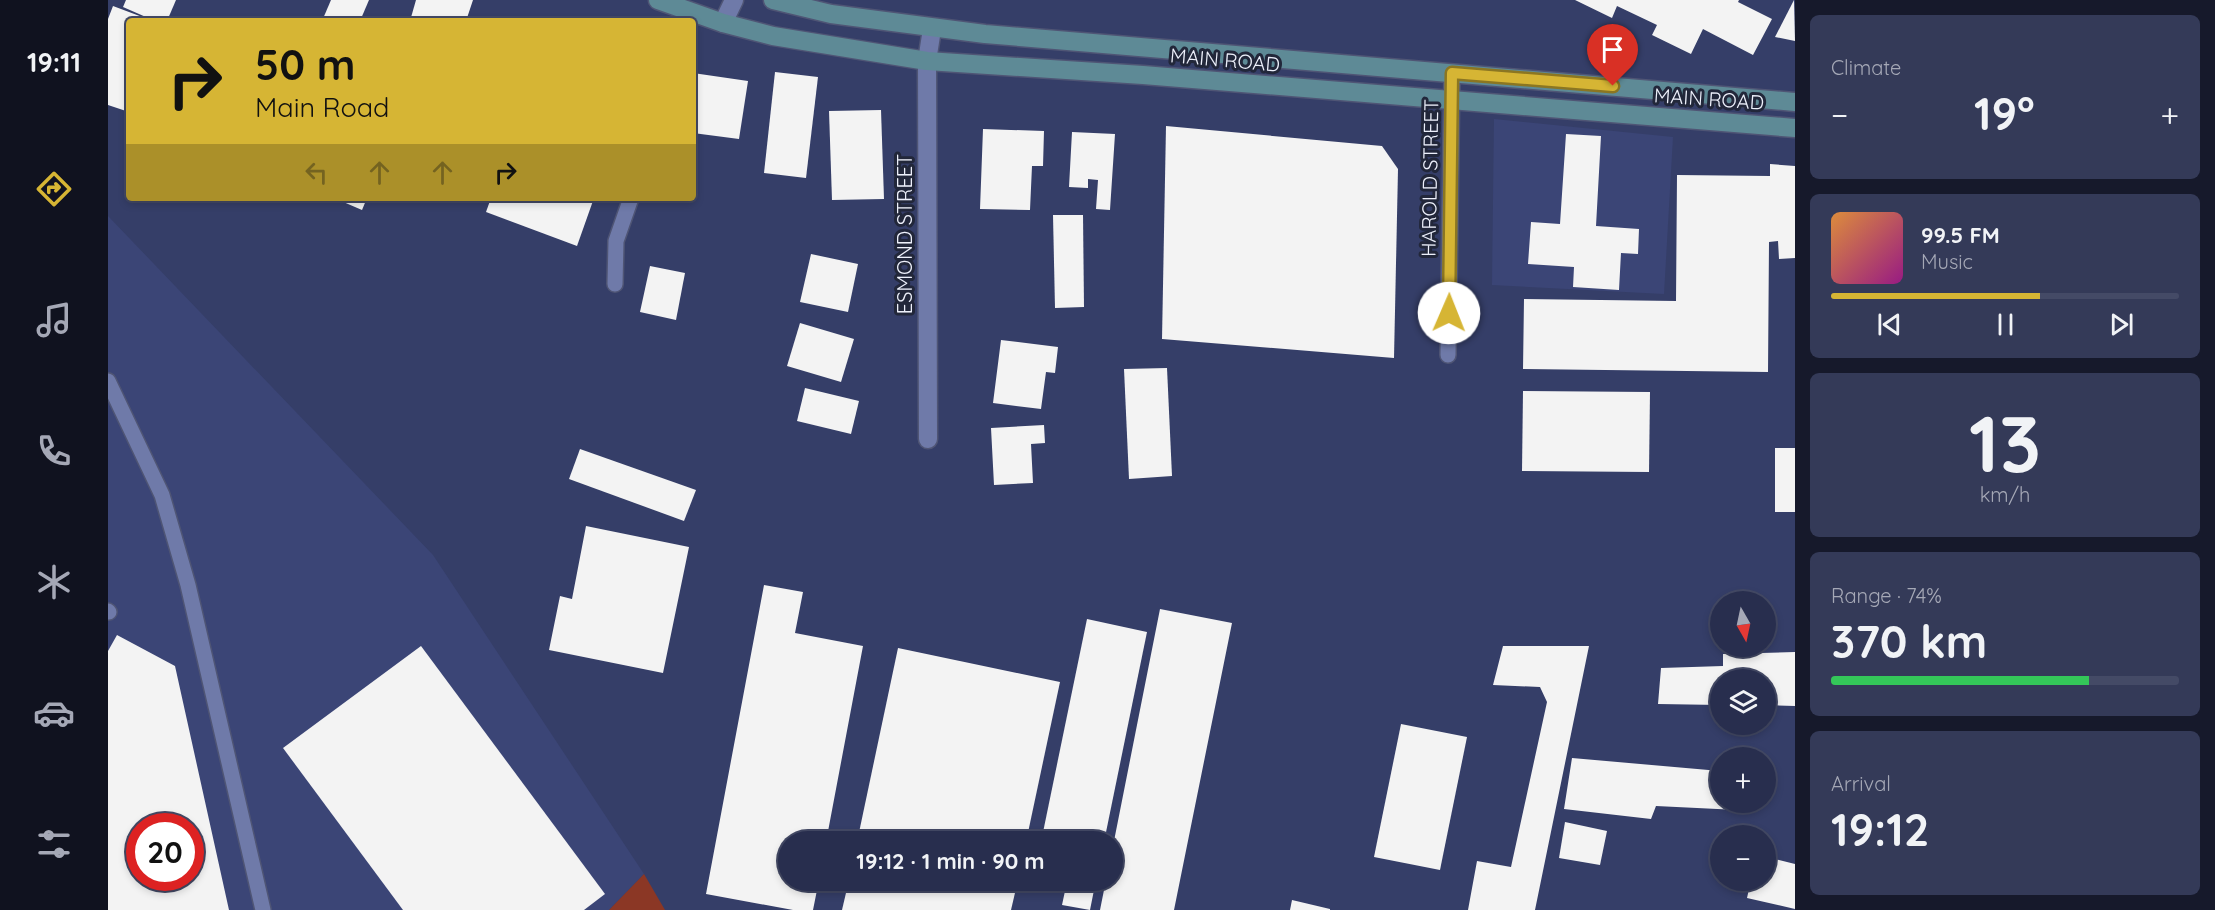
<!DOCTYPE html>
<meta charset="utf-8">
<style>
:root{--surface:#282e4e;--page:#343a58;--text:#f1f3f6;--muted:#a5a8b6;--line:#444a66;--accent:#d6b534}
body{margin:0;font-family:Quicksand,sans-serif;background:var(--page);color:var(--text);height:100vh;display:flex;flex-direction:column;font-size:22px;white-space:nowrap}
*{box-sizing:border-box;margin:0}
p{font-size:20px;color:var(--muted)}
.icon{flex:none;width:33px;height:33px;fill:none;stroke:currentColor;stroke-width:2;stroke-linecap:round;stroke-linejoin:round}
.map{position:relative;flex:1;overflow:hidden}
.sheet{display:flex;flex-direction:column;gap:15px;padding:15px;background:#16192b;width:420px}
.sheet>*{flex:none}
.banner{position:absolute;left:18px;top:18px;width:570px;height:183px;border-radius:6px;box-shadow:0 3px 9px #0003,0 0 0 2px var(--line);background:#d6b534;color:#111;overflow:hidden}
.needle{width:39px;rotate:171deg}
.controls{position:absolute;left:1602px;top:591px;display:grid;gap:12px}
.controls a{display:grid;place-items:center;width:66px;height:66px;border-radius:50%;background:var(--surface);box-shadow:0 3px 9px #0003,0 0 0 2px var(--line);font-size:30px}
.speed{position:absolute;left:18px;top:813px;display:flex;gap:12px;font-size:30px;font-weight:700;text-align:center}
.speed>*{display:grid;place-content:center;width:78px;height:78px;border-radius:50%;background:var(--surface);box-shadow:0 3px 9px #0003,0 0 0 2px var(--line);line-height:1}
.speed .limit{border:9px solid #d22;background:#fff;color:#111}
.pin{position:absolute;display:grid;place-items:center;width:51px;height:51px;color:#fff;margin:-62px -26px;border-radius:50% 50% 50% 0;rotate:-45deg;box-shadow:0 0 6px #0007}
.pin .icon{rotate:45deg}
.me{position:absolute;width:66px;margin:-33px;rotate:1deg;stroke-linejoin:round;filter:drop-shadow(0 0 4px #0008)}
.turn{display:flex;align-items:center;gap:21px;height:126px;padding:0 30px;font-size:27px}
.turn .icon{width:78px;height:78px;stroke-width:2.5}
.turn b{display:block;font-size:42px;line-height:51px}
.lanes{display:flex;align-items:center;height:57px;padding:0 30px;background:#0003;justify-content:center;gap:30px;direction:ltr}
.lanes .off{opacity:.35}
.big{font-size:45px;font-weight:700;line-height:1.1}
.sheet .tile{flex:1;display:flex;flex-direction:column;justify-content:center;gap:9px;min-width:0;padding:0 21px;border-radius:9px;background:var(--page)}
.sheet .dial{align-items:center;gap:0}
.dial b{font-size:78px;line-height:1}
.song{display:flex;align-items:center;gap:18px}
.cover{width:72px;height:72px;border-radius:9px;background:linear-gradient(135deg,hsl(30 70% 55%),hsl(310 70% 35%))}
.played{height:6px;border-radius:3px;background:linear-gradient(90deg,var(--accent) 60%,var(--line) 60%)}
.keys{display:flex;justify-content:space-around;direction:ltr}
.heat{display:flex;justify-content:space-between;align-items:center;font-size:33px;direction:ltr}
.charge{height:9px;border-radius:4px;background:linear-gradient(90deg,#34c759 74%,var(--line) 0)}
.trip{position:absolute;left:670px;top:831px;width:345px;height:60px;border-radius:30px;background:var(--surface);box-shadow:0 3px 9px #0003,0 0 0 2px var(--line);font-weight:700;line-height:60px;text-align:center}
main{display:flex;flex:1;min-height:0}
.tabs{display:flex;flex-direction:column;width:108px;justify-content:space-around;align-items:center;background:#10121f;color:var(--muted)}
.tabs .icon{width:42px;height:42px}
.tabs .on{color:var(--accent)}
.tabs b{font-size:27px;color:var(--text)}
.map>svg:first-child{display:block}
.built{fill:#3b4576;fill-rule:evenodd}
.green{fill:#8b3725}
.building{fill:#f3f3f3;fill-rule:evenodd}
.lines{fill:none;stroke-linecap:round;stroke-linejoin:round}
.service-casing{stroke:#4f5575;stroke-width:18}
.minor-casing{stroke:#4f5575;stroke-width:21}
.secondary-casing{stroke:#4f5575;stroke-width:21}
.service{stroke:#6f7aa9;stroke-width:15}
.minor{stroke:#6f7aa9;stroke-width:18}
.secondary{stroke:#5e8a96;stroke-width:18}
.route-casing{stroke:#8b7622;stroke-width:15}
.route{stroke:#d6b534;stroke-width:10}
.labels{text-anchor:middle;stroke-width:6;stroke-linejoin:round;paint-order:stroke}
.street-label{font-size:20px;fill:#edf0fb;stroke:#22273a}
</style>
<main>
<nav class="tabs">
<b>19:11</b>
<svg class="icon on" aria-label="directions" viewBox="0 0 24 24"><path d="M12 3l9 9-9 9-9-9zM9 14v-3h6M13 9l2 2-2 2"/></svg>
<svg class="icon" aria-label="music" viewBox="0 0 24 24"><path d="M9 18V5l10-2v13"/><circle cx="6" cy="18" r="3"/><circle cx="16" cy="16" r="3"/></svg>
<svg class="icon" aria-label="phone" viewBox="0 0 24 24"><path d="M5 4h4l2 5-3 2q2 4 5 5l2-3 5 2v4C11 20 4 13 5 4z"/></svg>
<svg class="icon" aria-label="climate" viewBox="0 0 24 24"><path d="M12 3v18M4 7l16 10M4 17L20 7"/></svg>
<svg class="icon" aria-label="car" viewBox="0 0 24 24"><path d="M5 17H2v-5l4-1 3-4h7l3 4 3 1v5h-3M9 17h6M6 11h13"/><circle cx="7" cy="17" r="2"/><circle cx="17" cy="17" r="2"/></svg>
<svg class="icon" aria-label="filters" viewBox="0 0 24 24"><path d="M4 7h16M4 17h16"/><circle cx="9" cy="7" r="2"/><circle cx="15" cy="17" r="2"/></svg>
</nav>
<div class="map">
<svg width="1687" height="910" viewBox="0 0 1687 910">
<rect width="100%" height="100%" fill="#353e68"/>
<!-- built -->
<g class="built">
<polygon points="1386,119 1565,137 1556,294 1384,285"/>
<path d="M0 216 325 555 536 874 501 910H0ZM32 826H82V878H32Z"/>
</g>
<!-- green -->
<polygon class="green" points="536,874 557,910 501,910"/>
<!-- building -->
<g class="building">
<polygon points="18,0 68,0 59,21 47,21 15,7"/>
<polygon points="223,0 261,0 252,21 214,21"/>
<polygon points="308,0 365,0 358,21 302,21"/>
<polygon points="1467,0 1631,0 1630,2 1664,19 1645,55 1595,29 1583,54 1544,35 1549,25 1509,6 1504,18"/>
<polygon points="1686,0 1687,41 1667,37"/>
<polygon points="5,6 45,21 21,21 21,112 0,105 0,19"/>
<polygon points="667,72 710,77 698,178 656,173"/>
<polygon points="585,73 640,81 631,139 585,133"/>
<polygon points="773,110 776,199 724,200 721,111"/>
<polygon points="1058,126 1274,146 1290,169 1286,358 1054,339"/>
<polygon points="875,129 936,131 935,166 924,166 922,210 872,209"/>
<polygon points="964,132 1007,134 1002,210 988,209 990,180 980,179 980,188 961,187"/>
<polygon points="1458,134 1493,136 1488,226 1531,229 1530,254 1513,253 1511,290 1465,287 1466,267 1420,264 1423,222 1452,224"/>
<polygon points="1662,164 1687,166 1687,258 1671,259 1670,241 1661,242 1660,372 1415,369 1416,299 1568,301 1569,175 1662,176"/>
<polygon points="226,198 259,198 254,210"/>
<polygon points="383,198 486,198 469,246 378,212"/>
<polygon points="945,215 975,215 976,307 947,308"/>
<polygon points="703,254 750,264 740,312 692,302"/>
<polygon points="542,266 577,273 568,320 532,312"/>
<polygon points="692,323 746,339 733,382 679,366"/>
<polygon points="893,340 950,347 947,373 938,372 933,409 885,403"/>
<polygon points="1059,368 1064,476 1021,479 1016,369"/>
<polygon points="697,388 751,401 743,434 689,421"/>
<polygon points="1415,391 1542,392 1541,472 1414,471"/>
<polygon points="936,425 937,443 923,444 925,483 886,485 883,428"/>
<rect x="1667" y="448" width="20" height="64"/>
<polygon points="472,449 588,490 576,521 461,479"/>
<polygon points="478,526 581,547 555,673 441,650 452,596 464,599"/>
<polygon points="656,585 695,592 687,633 755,646 718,842 681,842 681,880 711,880 705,910 685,910 598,894"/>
<polygon points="1052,609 1124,623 1066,910 992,910 998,880 1005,880 1005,846"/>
<polygon points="979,619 1039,632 996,842 933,842"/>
<path d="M9 635 67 666 121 910H0V651ZM32 826H82V878H32Z"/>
<polygon points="313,646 497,894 476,910 295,910 175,748"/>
<polygon points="1395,646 1481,646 1427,910 1360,910 1369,861 1403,867 1439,702 1432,687 1385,685"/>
<polygon points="790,648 952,682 918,842 749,842"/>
<polygon points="1687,652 1687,706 1658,705 1658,680 1612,680 1612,705 1550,704 1553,668 1615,666 1615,654"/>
<polygon points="1293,724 1359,737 1332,870 1266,857"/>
<polygon points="1464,758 1612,771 1612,802 1630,802 1630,810 1548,806 1543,819 1456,809"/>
<polygon points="1457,822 1499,831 1492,865 1451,858"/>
<polygon points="1663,858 1687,864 1687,909 1639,898 1643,880 1658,880"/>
<polygon points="741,880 910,880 903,910 734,910"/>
<polygon points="924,880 988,880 982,910 954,905 957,891 924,885"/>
<polygon points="1184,900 1222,909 1222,910 1182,910"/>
</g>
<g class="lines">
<defs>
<g id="service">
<polyline points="507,284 508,241 523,198"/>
<polyline points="1340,355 1344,73"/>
<polyline points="0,381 54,495 80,585 155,910"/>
<polyline points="0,611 1,612"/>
</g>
<g id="minor">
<polyline points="615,23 626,0"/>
<polyline points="820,439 819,61 824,29"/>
</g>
<g id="secondary">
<polyline points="550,0 615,23 665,36 819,61 1035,75 1687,128"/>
<polyline points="665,0 723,14 877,34 1687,102"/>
</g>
</defs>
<!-- service casing -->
<use href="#service" class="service-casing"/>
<!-- minor casing -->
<use href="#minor" class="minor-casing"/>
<!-- secondary casing -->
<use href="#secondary" class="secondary-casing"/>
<!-- service -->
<use href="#service" class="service"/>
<!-- minor -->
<use href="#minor" class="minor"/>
<!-- secondary -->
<use href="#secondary" class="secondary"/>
</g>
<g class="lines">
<defs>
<polyline id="route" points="1341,313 1344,73 1505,86"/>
</defs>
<!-- route casing -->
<use href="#route" class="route-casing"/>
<!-- route -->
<use href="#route" class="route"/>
</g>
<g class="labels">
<!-- street labels -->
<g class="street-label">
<text transform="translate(1117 60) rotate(5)" y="7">MAIN ROAD</text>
<text transform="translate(1601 99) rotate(4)" y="7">MAIN ROAD</text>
<text transform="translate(1322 178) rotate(-89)" y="7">HAROLD STREET</text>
<text transform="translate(797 234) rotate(-90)" y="7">ESMOND STREET</text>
</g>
</g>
</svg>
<div class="controls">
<a><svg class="needle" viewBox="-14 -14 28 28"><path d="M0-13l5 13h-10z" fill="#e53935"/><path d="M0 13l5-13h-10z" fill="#a5a8b6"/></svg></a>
<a><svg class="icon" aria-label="layers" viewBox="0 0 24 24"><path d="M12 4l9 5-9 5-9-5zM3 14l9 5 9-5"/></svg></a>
<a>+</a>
<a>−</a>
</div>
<div class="speed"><div class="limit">20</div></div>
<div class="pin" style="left:1505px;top:86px;background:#d93025"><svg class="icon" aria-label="arrive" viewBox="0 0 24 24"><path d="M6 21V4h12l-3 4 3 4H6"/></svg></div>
<svg class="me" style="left:1341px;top:313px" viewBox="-20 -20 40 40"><circle r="19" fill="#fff"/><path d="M0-13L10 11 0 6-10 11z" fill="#d6b534"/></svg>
<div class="trip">19:12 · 1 min · 90 m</div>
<div class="banner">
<div class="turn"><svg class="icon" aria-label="right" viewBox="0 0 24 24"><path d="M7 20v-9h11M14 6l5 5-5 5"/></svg><div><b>50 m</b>Main Road</div></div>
<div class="lanes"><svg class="icon off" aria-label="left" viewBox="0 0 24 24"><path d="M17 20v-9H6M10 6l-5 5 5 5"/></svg><svg class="icon off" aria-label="ahead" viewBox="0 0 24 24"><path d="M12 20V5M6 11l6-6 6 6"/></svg><svg class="icon off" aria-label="ahead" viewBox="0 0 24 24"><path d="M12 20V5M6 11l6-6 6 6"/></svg><svg class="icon" aria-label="right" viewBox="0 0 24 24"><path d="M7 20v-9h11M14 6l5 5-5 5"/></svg></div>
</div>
</div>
<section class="sheet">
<div class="tile"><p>Climate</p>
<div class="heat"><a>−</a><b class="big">19°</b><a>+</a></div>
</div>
<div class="tile">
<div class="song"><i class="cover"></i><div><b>99.5 FM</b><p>Music</p></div></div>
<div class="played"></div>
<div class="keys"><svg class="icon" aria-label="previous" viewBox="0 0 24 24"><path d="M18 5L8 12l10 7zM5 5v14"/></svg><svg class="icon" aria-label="pause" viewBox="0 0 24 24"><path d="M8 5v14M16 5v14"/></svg><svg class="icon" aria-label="next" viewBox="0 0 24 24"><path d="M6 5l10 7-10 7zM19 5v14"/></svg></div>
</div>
<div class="tile dial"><b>13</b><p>km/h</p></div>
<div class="tile"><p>Range · 74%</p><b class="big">370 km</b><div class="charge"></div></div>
<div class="tile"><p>Arrival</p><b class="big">19:12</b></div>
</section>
</main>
